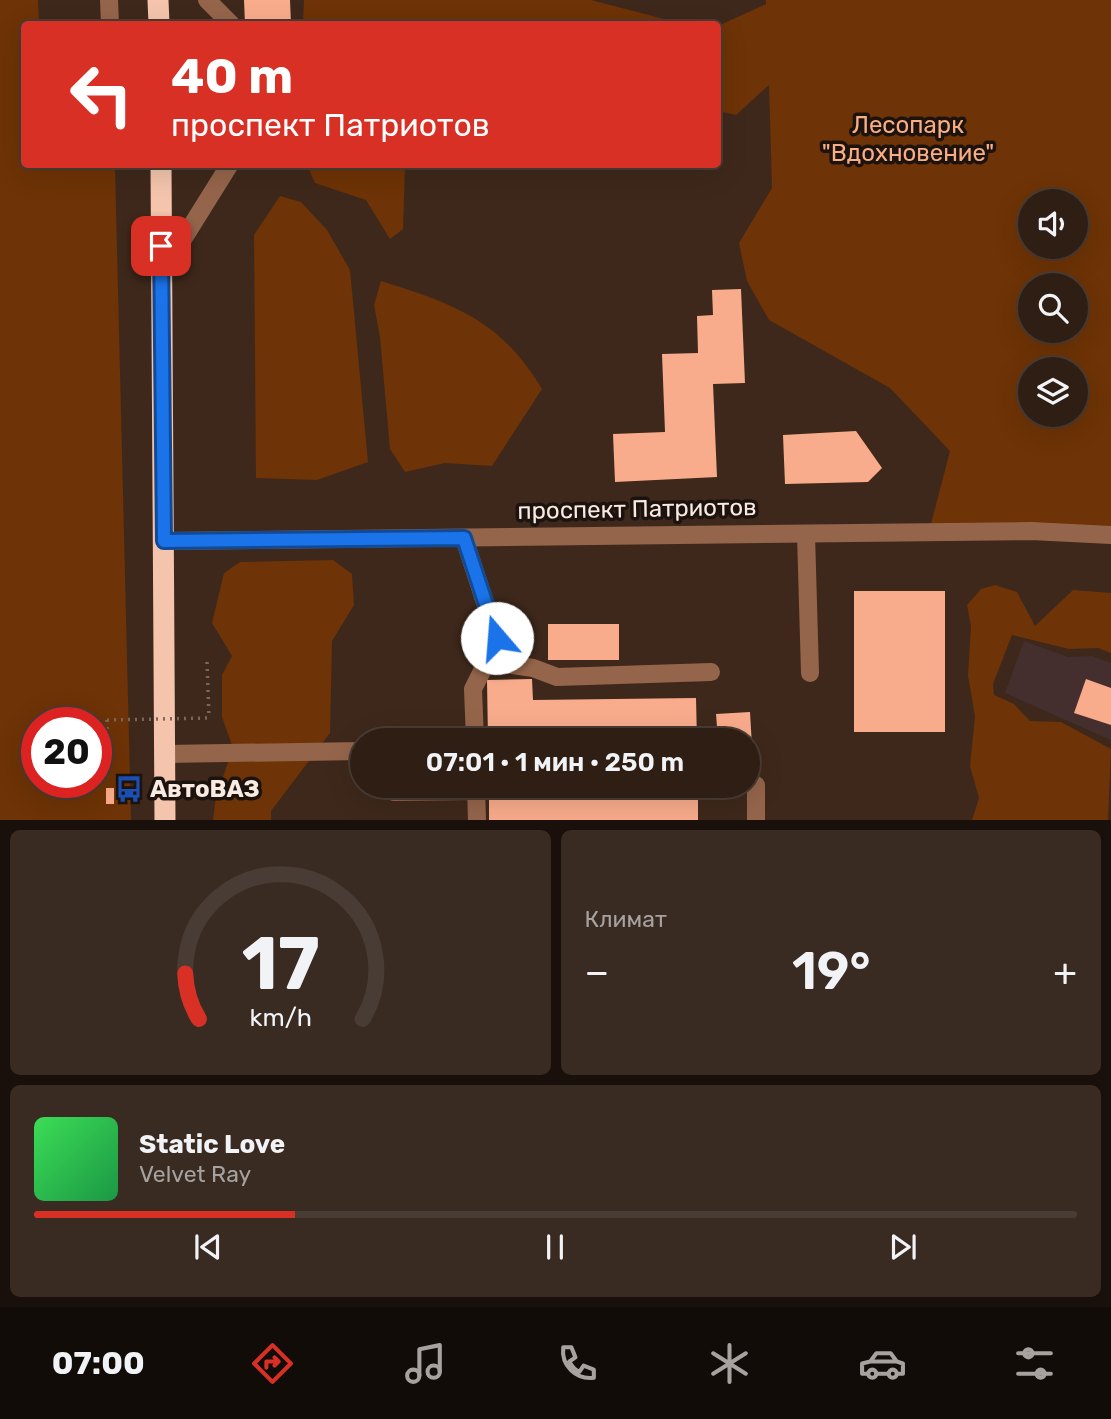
<!DOCTYPE html>
<html lang="ru">
<meta charset="utf-8">
<style>
:root{--surface:#2e1e14;--page:#3a2b22;--text:#f1f3f6;--muted:#a7a2a0;--line:#493c34;--accent:#d93025}
body{margin:0;font-family:Rubik,sans-serif;background:var(--page);color:var(--text);height:100vh;display:flex;flex-direction:column;font-size:26px;white-space:nowrap}
*{box-sizing:border-box;margin:0}
p{font-size:23px;color:var(--muted)}
.icon{flex:none;width:38px;height:38px;fill:none;stroke:currentColor;stroke-width:2;stroke-linecap:round;stroke-linejoin:round}
.map{position:relative;height:820px;overflow:hidden}
.drawer{display:flex;flex-direction:column;gap:10px;padding:10px;background:#19100b;flex:1}
.drawer>*{flex:none}
.banner{position:absolute;left:21px;top:21px;width:700px;height:147px;border-radius:7px;box-shadow:0 7px 28px #0002,0 0 0 2px var(--line);background:#d93025;color:#fff;overflow:hidden}
.controls{position:absolute;left:1018px;top:189px;display:grid;gap:14px}
.controls a{display:grid;place-items:center;width:70px;height:70px;border-radius:50%;background:var(--surface);box-shadow:0 7px 28px #0002,0 0 0 2px var(--line);font-size:35px}
.speed{position:absolute;left:21px;top:707px;display:flex;gap:14px;font-size:35px;font-weight:700;text-align:center}
.speed>*{display:grid;place-content:center;width:91px;height:91px;border-radius:50%;background:var(--surface);box-shadow:0 7px 28px #0002,0 0 0 2px var(--line);line-height:1}
.speed .limit{border:10px solid #d22;background:#fff;color:#111}
.pin{position:absolute;display:grid;place-items:center;width:60px;height:60px;color:#fff;margin:-30px;border-radius:14px;box-shadow:0 4px 10px #0006}
.me{position:absolute;width:77px;margin:-38px;rotate:342deg;stroke-linejoin:round;filter:drop-shadow(0 0 5px #0008)}
.turn{display:flex;align-items:center;gap:24px;height:147px;padding:0 35px;font-size:32px}
.turn .icon{width:91px;height:91px;stroke-width:2.5}
.turn b{display:block;font-size:49px;line-height:60px}
.big{font-size:52px;font-weight:600;line-height:1.1}
.drawer .widget{flex:1;display:flex;flex-direction:column;justify-content:center;gap:10px;min-width:0;padding:0 24px;border-radius:10px;background:var(--page)}
.drawer .dial{align-items:center;gap:0}
.dial svg{height:182px;overflow:visible;fill:none;stroke:var(--line);stroke-width:7;stroke-linecap:round;text-anchor:middle}
.dial text{fill:var(--text);stroke:none}
.song{display:flex;align-items:center;gap:21px}
.cover{width:84px;height:84px;border-radius:10px;background:linear-gradient(135deg,hsl(130 70% 55%),hsl(140 70% 35%))}
.played{height:7px;border-radius:4px;background:linear-gradient(90deg,var(--accent) 25%,var(--line) 25%)}
.keys{display:flex;justify-content:space-around;direction:ltr}
.heat{display:flex;justify-content:space-between;align-items:center;font-size:38px;direction:ltr}
.drawer .tiles{flex:1;display:grid;gap:10px;grid-template-columns:1fr 1fr}
.widget:last-child{grid-column:span 2}
.trip{position:absolute;left:350px;top:728px;width:410px;height:70px;border-radius:35px;background:var(--surface);box-shadow:0 7px 28px #0002,0 0 0 2px var(--line);font-weight:600;line-height:70px;text-align:center}
.tabs{display:flex;height:112px;justify-content:space-around;align-items:center;background:#120c08;color:var(--muted)}
.tabs .icon{width:49px;height:49px}
.tabs .active{color:var(--accent)}
.tabs b{font-size:32px;color:var(--text)}
.map>svg:first-child{display:block}
.industrial{fill:#442f2e}
.green{fill:#6e3306;fill-rule:evenodd}
.building{fill:#f9ac8c}
.lines{fill:none;stroke-linecap:round;stroke-linejoin:round}
.path{stroke:#7a675b;stroke-width:3.5;stroke-dasharray:2 5;stroke-linecap:butt}
.minor{stroke:#95654b;stroke-width:18}
.highway{stroke:#f4c5ac;stroke-width:21}
.path-bridge{stroke:#7a675b;stroke-width:3.5;stroke-dasharray:2 5;stroke-linecap:butt}
.route-casing{stroke:#114b97;stroke-width:18}
.route{stroke:#1a73e8;stroke-width:12}
.labels{text-anchor:middle;stroke-width:7;stroke-linejoin:round;paint-order:stroke}
.park-label{font-size:24px;fill:#f8ad83;stroke:#1d130e}
.street-label{font-size:24px;fill:#f9eae2;stroke:#1d130e}
.poi-label{font-size:24px;font-weight:bold;fill:#f9eae2;stroke:#1d130e;text-anchor:start}
</style>
<div class="map">
<svg width="1111" height="821" viewBox="0 0 1111 821">
<rect width="100%" height="100%" fill="#3e281b"/>
<!-- industrial -->
<polygon class="industrial" points="1024,641 1068,657 1092,656 1111,663 1111,740 1005,693"/>
<!-- green -->
<g class="green">
<path d="M0 0H38L39 24H24V164L115 167 131 820H0ZM37 723H96V782H37Z"/>
<path d="M304 0H591L664 19 720 25 766 4V0H1111V528L931 524 950 451 890 388 769 320 747 281 739 243 772 188 769 85 736 115 718 111V24H303ZM1031 201H1076V247H1031ZM1031 285H1076V331H1031ZM1031 369H1076V415H1031Z"/>
<polygon points="307,165 405,165 403,229 390,239 366,200 315,183"/>
<polygon points="280,196 301,202 327,230 350,270 368,462 317,480 256,478 254,235"/>
<path d="M381 281C454 304 501 320 542 389L492 466 445 463 405 472 390 449 380 337 374 305Z"/>
<polygon points="333,560 352,574 354,605 332,641 330,733 271,811 271,820 213,820 216,797 233,748 222,717 222,675 232,656 212,623 224,573 240,562"/>
<polygon points="995,585 1017,592 1035,626 1073,590 1111,593 1111,653 1098,648 1069,649 1012,635 993,684 994,695 1014,704 1030,721 1061,722 1111,749 1108,820 972,820 979,798 970,766 975,716 968,676 971,626 967,605 981,589"/>
</g>
<!-- building -->
<g class="building">
<polygon points="244,0 290,0 291,24 245,24"/>
<polygon points="741,289 745,383 713,384 717,477 615,482 613,434 665,432 662,354 698,353 697,316 713,315 712,290"/>
<polygon points="856,431 882,468 868,482 785,484 783,435"/>
<rect x="854" y="591" width="91" height="141"/>
<rect x="548" y="624" width="71" height="36"/>
<polygon points="532,679 533,700 696,698 697,740 488,740 487,680"/>
<polygon points="1086,679 1111,688 1111,725 1074,713"/>
<polygon points="750,712 752,746 747,747 747,740 718,740 716,714"/>
<rect x="489" y="786" width="209" height="35"/>
<rect x="106" y="788" width="8" height="16"/>
</g>
<g class="lines">
<!-- path -->
<g class="path">
<polyline points="207,662 209,718"/>
<polyline points="107,720 107,765"/>
</g>
<!-- minor -->
<g class="minor">
<polyline points="109,0 110,24"/>
<polyline points="207,0 231,24"/>
<polyline points="162,273 230,164"/>
<polyline points="806,534 810,673"/>
<polyline points="464,538 505,664 484,667 473,689 475,740"/>
<polyline points="164,541 1031,531 1111,535"/>
<polyline points="505,664 533,668 557,677 711,672"/>
<polyline points="165,754 362,751"/>
<polyline points="390,786 394,792 476,791"/>
<polyline points="476,786 477,821"/>
<polyline points="756,821 756,785"/>
</g>
<!-- highway -->
<g class="highway">
<polyline points="158,0 159,24"/>
<polyline points="161,164 165,821"/>
</g>
<!-- path-bridge -->
<polyline class="path-bridge" points="107,720 209,718"/>
</g>
<g class="lines">
<defs>
<polyline id="route" points="161,246 164,541 464,538 497,638"/>
</defs>
<!-- route casing -->
<use href="#route" class="route-casing"/>
<!-- route -->
<use href="#route" class="route"/>
</g>
<!-- icons -->
<defs>
<symbol id="bus-bare" viewBox="-9 -9 18 18"><path d="M-5-6H5V4H4V6H2V4H-2V6H-4V4H-5ZM-3.5-4V0h7V-4ZM-3.5 1.2v1.5H-2V1.2ZM2 1.2v1.5H3.5V1.2Z" fill="#1a4fb4" stroke="#1d130e" stroke-width="2.5" paint-order="stroke"/></symbol>
</defs>
<g fill-rule="evenodd">
<use href="#bus-bare" x="110" y="770" width="38" height="38"/>
</g>
<g class="labels">
<!-- park labels -->
<g class="park-label">
<text x="908" y="133">Лесопарк<tspan x="908" dy="28">"Вдохновение"</tspan></text>
</g>
<!-- street labels -->
<g class="street-label">
<text transform="translate(637 509) rotate(-1)" y="8">проспект Патриотов</text>
</g>
<!-- poi labels -->
<g class="poi-label">
<text x="150" y="797">АвтоВАЗ</text>
</g>
</g>
</svg>
<div class="controls">
<a><svg class="icon" aria-label="sound" viewBox="0 0 24 24"><path d="M4 9h4l5-4v14l-5-4H4zM17 9q2 3 0 6"/></svg></a>
<a><svg class="icon" aria-label="search" viewBox="0 0 24 24"><circle cx="10" cy="10" r="6"/><path d="M15 15l6 6"/></svg></a>
<a><svg class="icon" aria-label="layers" viewBox="0 0 24 24"><path d="M12 4l9 5-9 5-9-5zM3 14l9 5 9-5"/></svg></a>
</div>
<div class="speed"><div class="limit">20</div></div>
<div class="pin" style="left:161px;top:246px;background:#d93025"><svg class="icon" aria-label="arrive" viewBox="0 0 24 24"><path d="M6 21V4h12l-3 4 3 4H6"/></svg></div>
<svg class="me" style="left:497px;top:638px" viewBox="-20 -20 40 40"><circle r="19" fill="#fff"/><path d="M0-13L10 11 0 6-10 11z" fill="#1a73e8"/></svg>
<div class="trip">07:01 · 1 мин · 250 m</div>
<div class="banner">
<div class="turn"><svg class="icon" aria-label="left" viewBox="0 0 24 24"><path d="M17 20v-9H6M10 6l-5 5 5 5"/></svg><div><b>40 m</b>проспект Патриотов</div></div>
</div>
</div>
<section class="drawer">
<div class="tiles">
<div class="widget dial"><svg viewBox="0 0 100 80">
<path d="M14 69A42 42 0 1 1 86 69"/>
<path d="M14 69A42 42 0 0 1 8 49" stroke="#d93025"/>
<text x="50" y="56" font-size="32" font-weight="700">17</text>
<text x="50" y="72" font-size="11">km/h</text>
</svg></div>
<div class="widget"><p>Климат</p>
<div class="heat"><a>−</a><b class="big">19°</b><a>+</a></div>
</div>
<div class="widget">
<div class="song"><i class="cover"></i><div><b>Static Love</b><p>Velvet Ray</p></div></div>
<div class="played"></div>
<div class="keys"><svg class="icon" aria-label="previous" viewBox="0 0 24 24"><path d="M18 5L8 12l10 7zM5 5v14"/></svg><svg class="icon" aria-label="pause" viewBox="0 0 24 24"><path d="M8 5v14M16 5v14"/></svg><svg class="icon" aria-label="next" viewBox="0 0 24 24"><path d="M6 5l10 7-10 7zM19 5v14"/></svg></div>
</div>
</div>
</section>
<nav class="tabs">
<b>07:00</b>
<svg class="icon active" aria-label="directions" viewBox="0 0 24 24"><path d="M12 3l9 9-9 9-9-9zM9 14v-3h6M13 9l2 2-2 2"/></svg>
<svg class="icon" aria-label="music" viewBox="0 0 24 24"><path d="M9 18V5l10-2v13"/><circle cx="6" cy="18" r="3"/><circle cx="16" cy="16" r="3"/></svg>
<svg class="icon" aria-label="phone" viewBox="0 0 24 24"><path d="M5 4h4l2 5-3 2q2 4 5 5l2-3 5 2v4C11 20 4 13 5 4z"/></svg>
<svg class="icon" aria-label="climate" viewBox="0 0 24 24"><path d="M12 3v18M4 7l16 10M4 17L20 7"/></svg>
<svg class="icon" aria-label="car" viewBox="0 0 24 24"><path d="M5 17H2v-5l4-1 3-4h7l3 4 3 1v5h-3M9 17h6M6 11h13"/><circle cx="7" cy="17" r="2"/><circle cx="17" cy="17" r="2"/></svg>
<svg class="icon" aria-label="filters" viewBox="0 0 24 24"><path d="M4 7h16M4 17h16"/><circle cx="9" cy="7" r="2"/><circle cx="15" cy="17" r="2"/></svg>
</nav>
